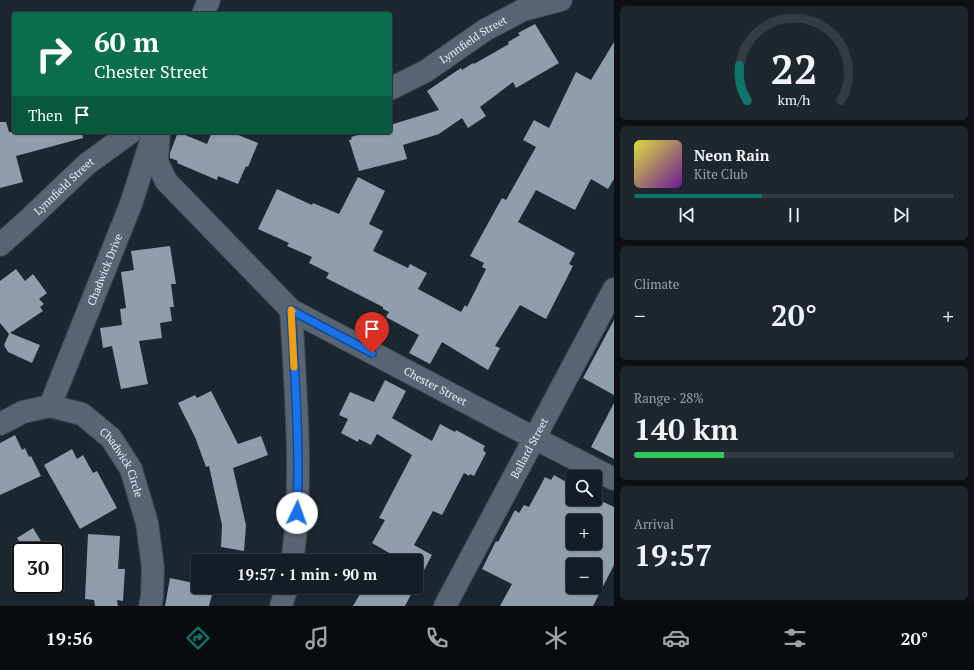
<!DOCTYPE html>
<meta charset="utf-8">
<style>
:root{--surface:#151d26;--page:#1e262e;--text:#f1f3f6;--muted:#9da2a7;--line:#343b43;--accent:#0f766e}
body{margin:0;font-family:"PT Serif",serif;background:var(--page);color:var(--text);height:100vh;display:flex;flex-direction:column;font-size:15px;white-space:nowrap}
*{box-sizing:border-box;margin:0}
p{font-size:13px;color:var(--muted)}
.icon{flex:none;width:22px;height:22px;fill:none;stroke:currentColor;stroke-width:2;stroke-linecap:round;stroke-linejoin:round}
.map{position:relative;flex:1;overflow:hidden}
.panel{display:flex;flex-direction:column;gap:6px;padding:6px;background:#0c1015;width:360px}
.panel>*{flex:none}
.top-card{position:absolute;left:12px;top:12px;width:380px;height:122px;border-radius:4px;box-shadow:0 1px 3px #0004,0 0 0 1px var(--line);background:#0b6e4f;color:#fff;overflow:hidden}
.fabs{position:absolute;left:566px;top:470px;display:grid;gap:8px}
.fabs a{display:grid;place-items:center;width:36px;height:36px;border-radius:4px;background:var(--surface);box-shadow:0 1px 3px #0004,0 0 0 1px var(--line);font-size:20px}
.speed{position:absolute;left:12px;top:542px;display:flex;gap:8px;font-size:20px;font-weight:700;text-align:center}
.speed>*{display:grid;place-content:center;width:52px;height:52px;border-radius:50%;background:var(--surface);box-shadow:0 1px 3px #0004,0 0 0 1px var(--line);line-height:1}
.speed .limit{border:2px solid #111;border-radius:6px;background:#fff;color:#111}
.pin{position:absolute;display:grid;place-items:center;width:34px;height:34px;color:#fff;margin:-41px -17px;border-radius:50% 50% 50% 0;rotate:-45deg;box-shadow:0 0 4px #0007}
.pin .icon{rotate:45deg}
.me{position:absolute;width:44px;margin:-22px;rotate:3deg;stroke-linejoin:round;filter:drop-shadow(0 0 3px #0008)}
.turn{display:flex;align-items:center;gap:14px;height:84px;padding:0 16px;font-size:18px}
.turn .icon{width:52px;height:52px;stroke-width:2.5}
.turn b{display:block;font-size:28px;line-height:34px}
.then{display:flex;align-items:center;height:38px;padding:0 16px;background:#0003;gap:8px;font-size:15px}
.big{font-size:30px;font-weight:700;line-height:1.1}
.panel .tile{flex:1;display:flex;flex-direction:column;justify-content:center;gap:6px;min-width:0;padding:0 14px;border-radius:6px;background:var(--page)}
.panel .dial{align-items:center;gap:0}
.dial svg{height:104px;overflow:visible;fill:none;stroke:var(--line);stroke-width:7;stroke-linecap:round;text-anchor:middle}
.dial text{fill:var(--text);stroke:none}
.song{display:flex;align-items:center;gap:12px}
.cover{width:48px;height:48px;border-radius:6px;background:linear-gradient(135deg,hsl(60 70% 55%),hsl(280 70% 35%))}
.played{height:4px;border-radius:2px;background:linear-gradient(90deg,var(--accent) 40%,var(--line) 40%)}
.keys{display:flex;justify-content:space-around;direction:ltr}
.heat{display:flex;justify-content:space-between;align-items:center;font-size:22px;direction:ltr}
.charge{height:6px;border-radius:3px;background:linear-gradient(90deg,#34c759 28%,var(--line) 0)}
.trip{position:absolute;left:191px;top:554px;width:232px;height:40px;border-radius:4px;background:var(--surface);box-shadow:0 1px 3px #0004,0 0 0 1px var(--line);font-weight:700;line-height:40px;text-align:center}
.tab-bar{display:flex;height:64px;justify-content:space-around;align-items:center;background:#080c0f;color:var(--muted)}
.tab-bar .icon{width:28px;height:28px}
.tab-bar .active{color:var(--accent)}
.tab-bar b{font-size:18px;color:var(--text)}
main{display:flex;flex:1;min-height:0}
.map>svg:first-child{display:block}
.building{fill:#909dab;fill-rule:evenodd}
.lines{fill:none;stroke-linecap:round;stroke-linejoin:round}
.minor-casing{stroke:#3c454e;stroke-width:24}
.minor{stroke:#596572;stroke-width:22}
.route-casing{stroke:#114b97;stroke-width:10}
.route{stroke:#1a73e8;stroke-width:7}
.slow{stroke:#f59e0b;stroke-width:7}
.labels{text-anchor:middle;stroke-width:4;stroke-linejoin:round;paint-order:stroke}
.street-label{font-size:11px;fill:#e7eef6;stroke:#1c2732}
</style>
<main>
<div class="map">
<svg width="614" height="606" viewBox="0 0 614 606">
<rect width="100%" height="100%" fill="#1c2732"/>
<!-- building -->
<g class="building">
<polygon points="535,24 559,63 516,88 513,82 480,107 486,116 468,128 462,118 439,134 403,145 407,159 359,171 349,140 352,139 351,137 369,132 390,132 390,125 439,110 427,91 461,68 462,70 473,63 474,64 509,44 508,42 520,35 518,33"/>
<polygon points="614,42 614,179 608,189 591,179 575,210 536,190 518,222 575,253 569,264 573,266 546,319 520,305 495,346 500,348 488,370 442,342 430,364 409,353 419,335 386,317 389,312 383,309 383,307 326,278 329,273 309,263 312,257 287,246 289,243 258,229 277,189 312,205 313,203 339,214 358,177 385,191 369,224 383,231 373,251 408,268 410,264 427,273 418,289 461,312 465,305 467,307 486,269 482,267 484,263 470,256 502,198 506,200 536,147 523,140 534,120 549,128 576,72 591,80"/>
<polygon points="0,122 6,122 9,132 82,132 83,138 16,156 23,182 0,188"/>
<polygon points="178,132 207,144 212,132 231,132 258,143 248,167 246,166 238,184 218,176 217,180 177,163 178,161 170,158 170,153"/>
<polygon points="170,246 176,284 171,284 174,307 170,307 172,321 160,323 162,338 139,341 148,384 121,389 112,346 103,348 100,328 122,325 120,309 126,308 121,272 134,270 131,251"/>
<polygon points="16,269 25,281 33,274 47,293 39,299 44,304 40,307 43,311 10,333 40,345 32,363 8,352 4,345 9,334 0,323 0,281"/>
<polygon points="614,320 614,395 583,378"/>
<polygon points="385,380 406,391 392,418 432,441 440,424 455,432 456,430 485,446 483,450 486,453 474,476 470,474 469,476 464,473 442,515 433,511 414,545 432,555 423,572 416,568 416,561 403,561 372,543 385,520 379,518 412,455 377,434 371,445 359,439 358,442 341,433 348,419 339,415 350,392 374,402"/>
<polygon points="211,391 238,444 261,436 268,455 233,468 246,525 244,551 221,547 222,525 209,466 206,467 195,437 178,403 195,395 197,398"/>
<polygon points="614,403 614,459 591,447"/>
<polygon points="15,435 22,450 25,448 29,457 31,456 41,476 0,495 0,443"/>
<polygon points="72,449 77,459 83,455 93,473 97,471 117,508 80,529 44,465"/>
<path d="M554 475 573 486V499H595V498L614 507V565L593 606H500L512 584 482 569 496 541 498 542 515 510 519 513 524 505 529 507 545 477 551 480ZM573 521H595V543H573ZM573 565H595V587H573Z"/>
<polygon points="33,528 47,551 25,551 17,538"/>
<polygon points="88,534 120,536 118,569 125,569 123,601 117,600 118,606 95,606 94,600 85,599"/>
<polygon points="170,578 198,584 198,587 214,587 209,606 165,606"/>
<polygon points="364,587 415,587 405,606 353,606"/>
</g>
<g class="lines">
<defs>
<g id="minor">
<polyline points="203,14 209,0"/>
<path id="s1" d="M390 89 426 71 485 30 523 10 561 0"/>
<path id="s2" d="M159 132 157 162 166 181 291 310 534 438 614 479"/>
<path id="s3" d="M0 245 28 220 87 164 131 132"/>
<path d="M291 310C294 358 297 406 298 454 298 490 298 526 292 561"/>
<path id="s4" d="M50 406 131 204 152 138"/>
<path id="s5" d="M0 424 23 412 50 406 82 414 111 438 131 469 147 523 153 568 152 597 150 606"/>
<polyline points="281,606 287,587"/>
<path id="s6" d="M445 606 614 289"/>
</g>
</defs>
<!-- minor casing -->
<use href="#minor" class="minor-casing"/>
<!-- minor -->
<use href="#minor" class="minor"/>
</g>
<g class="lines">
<defs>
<path id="route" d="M297 513C300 445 295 378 291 310L372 353"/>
</defs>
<!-- route casing -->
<use href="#route" class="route-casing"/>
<!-- route -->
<use href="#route" class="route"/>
<!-- slow -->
<polyline class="slow" points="292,311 291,310 294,367"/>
</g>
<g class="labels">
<!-- street labels -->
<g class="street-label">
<text dy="4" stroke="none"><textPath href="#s1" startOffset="97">Lynnfield Street</textPath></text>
<text dy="4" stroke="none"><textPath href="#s3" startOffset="87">Lynnfield Street</textPath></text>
<text dy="4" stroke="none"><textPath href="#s4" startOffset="147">Chadwick Drive</textPath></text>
<text dy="4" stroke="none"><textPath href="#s2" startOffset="394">Chester Street</textPath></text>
<text dy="4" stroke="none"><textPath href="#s6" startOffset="179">Ballard Street</textPath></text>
<text dy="4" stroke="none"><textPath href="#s5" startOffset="151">Chadwick Circle</textPath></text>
</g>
</g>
</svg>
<div class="fabs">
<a><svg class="icon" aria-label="search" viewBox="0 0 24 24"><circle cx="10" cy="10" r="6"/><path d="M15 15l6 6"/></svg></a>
<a>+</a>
<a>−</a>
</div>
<div class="speed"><div class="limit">30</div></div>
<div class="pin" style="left:372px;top:353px;background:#d93025"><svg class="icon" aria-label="arrive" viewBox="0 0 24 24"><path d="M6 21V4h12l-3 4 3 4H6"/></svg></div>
<svg class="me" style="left:297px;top:513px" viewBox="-20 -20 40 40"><circle r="19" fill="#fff"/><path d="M0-13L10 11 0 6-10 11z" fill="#1a73e8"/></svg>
<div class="trip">19:57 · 1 min · 90 m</div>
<div class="top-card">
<div class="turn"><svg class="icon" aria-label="right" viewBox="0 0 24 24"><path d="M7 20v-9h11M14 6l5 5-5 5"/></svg><div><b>60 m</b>Chester Street</div></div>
<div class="then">Then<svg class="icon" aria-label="arrive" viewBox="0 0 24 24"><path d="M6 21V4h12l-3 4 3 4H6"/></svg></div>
</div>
</div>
<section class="panel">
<div class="tile dial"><svg viewBox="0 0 100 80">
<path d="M14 69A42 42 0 1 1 86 69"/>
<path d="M14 69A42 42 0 0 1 8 42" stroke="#0f766e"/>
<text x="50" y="56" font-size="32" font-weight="700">22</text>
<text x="50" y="72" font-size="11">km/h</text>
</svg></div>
<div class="tile">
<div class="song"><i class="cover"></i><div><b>Neon Rain</b><p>Kite Club</p></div></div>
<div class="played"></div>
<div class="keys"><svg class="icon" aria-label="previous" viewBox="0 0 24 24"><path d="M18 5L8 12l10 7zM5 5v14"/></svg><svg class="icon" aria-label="pause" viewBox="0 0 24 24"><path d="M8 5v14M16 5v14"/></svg><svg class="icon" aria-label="next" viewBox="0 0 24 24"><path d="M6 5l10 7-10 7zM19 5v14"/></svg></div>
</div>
<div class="tile"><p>Climate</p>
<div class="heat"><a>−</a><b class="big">20°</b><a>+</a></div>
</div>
<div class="tile"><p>Range · 28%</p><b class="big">140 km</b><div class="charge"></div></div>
<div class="tile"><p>Arrival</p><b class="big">19:57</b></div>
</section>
</main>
<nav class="tab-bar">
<b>19:56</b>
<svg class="icon active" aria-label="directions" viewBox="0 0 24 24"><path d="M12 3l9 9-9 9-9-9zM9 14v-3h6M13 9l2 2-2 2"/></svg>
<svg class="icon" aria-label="music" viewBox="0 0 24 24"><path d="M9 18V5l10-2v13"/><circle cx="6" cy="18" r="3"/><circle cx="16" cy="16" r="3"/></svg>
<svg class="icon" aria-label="phone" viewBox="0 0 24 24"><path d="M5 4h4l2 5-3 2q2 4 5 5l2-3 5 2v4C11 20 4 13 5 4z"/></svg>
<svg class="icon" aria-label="climate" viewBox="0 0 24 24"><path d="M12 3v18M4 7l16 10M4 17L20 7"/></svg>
<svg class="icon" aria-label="car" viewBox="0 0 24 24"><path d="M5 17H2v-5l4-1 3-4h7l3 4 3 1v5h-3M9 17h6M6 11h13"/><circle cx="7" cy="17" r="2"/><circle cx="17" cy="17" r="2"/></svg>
<svg class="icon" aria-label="filters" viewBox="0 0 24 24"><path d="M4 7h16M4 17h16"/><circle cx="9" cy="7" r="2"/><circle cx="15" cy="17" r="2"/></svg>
<b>20°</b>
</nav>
